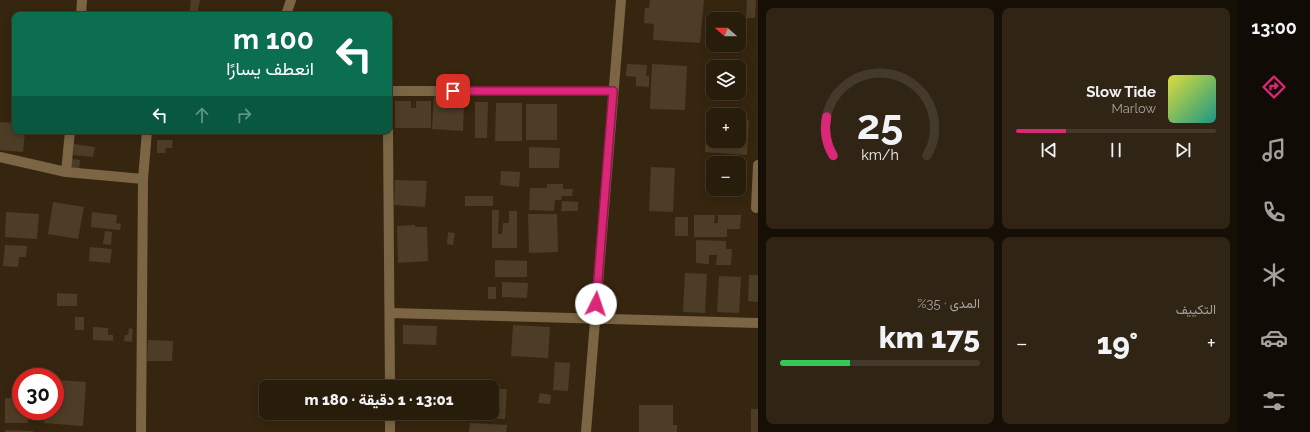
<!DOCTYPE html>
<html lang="ar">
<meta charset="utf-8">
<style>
:root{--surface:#281c0b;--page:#302514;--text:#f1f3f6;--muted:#a5a19d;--line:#443a2c;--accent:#db2777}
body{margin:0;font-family:Raleway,Vazirmatn,sans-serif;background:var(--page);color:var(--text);direction:rtl;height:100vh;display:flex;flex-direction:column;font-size:15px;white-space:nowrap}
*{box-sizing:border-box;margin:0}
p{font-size:13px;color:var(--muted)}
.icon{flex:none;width:22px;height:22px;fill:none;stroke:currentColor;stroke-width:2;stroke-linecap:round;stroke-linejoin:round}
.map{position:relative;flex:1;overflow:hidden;direction:ltr}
.sheet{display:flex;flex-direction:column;gap:8px;padding:8px;background:#160f06;width:480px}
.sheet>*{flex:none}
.hud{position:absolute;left:12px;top:12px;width:380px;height:122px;border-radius:8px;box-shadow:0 2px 10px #0003,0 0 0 1px var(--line);direction:rtl;background:#0b6e4f;color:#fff;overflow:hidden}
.needle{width:26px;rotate:291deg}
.buttons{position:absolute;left:706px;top:12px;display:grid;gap:8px}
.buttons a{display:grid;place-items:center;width:40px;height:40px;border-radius:8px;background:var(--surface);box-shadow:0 2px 10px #0003,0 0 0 1px var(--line);font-size:20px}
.speed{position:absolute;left:12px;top:368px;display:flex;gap:8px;font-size:20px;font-weight:700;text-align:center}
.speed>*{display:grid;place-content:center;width:52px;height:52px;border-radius:50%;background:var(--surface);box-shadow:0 2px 10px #0003,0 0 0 1px var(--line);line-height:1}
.speed .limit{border:6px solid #d22;background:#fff;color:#111}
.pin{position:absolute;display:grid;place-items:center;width:34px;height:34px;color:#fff;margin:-17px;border-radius:8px;box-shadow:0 2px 6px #0006}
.me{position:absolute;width:44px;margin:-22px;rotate:4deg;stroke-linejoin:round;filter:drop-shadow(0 0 3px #0008)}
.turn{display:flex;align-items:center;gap:14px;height:84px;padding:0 12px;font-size:18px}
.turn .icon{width:52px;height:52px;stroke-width:2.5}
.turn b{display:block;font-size:28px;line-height:34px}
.lanes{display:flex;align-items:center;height:38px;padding:0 12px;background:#0003;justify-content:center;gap:20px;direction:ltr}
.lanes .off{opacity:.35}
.big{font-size:30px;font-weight:800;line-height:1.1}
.sheet .widget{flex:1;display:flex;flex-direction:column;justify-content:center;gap:6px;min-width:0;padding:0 14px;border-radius:8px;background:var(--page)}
.sheet .dial{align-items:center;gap:0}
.dial svg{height:104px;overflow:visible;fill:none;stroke:var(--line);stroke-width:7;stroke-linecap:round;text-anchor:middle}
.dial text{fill:var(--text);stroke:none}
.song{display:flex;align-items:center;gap:12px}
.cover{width:48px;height:48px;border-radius:6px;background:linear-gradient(135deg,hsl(60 70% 55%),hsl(170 70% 35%))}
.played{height:4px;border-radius:2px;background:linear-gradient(90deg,var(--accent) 25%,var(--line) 25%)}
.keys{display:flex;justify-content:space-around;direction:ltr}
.heat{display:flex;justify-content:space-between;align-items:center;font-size:22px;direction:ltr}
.charge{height:6px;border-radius:3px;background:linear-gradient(90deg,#34c759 35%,var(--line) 0)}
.sheet .tiles{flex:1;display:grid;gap:8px;grid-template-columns:repeat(2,1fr)}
.trip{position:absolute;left:259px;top:380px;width:240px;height:40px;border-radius:8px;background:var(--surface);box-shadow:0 2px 10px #0003,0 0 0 1px var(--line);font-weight:800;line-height:40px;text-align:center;direction:rtl}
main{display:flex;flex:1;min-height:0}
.tabs{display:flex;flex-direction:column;width:72px;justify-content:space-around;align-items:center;background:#100b04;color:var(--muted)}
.tabs .icon{width:28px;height:28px}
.tabs .active{color:var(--accent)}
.tabs b{font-size:18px;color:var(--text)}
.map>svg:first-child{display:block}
.building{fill:#4e3d26}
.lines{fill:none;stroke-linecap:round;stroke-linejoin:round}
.minor{stroke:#7c6544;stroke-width:10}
.route-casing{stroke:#8e194d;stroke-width:10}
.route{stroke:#db2777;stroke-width:7}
</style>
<main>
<nav class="tabs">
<b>13:00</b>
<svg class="icon active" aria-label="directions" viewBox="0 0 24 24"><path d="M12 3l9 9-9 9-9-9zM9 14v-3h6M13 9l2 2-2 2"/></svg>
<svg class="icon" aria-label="music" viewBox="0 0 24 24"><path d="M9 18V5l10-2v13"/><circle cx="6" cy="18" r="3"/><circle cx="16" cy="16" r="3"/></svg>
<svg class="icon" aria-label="phone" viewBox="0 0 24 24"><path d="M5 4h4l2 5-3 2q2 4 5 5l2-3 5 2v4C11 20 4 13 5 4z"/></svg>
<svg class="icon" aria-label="climate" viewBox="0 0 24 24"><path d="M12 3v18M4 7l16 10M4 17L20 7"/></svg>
<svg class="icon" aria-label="car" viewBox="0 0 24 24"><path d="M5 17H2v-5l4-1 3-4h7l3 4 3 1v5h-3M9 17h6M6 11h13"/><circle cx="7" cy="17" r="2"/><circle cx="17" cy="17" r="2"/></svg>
<svg class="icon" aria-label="filters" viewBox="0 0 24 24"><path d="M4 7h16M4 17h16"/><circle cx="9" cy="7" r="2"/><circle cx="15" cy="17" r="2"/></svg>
</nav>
<section class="sheet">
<div class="tiles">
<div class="widget">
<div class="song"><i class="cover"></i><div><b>Slow Tide</b><p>Marlow</p></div></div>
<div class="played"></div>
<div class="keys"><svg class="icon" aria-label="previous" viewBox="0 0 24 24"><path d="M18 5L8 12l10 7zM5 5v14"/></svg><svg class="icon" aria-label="pause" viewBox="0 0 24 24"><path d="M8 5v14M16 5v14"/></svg><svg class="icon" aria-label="next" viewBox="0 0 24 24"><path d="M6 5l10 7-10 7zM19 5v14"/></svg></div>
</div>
<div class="widget dial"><svg viewBox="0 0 100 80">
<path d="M14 69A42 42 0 1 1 86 69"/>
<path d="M14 69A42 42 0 0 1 9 39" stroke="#db2777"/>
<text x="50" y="56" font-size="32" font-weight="700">25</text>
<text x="50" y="72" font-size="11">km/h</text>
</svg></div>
<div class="widget"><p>التكييف</p>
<div class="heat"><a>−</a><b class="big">19°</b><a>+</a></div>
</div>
<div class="widget"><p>المدى · 35%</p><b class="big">175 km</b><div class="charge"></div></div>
</div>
</section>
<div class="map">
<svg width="758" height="432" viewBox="0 0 758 432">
<rect width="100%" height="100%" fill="#36260f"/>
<!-- building -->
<g class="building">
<polygon points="191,0 200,0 197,15 189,15"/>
<polygon points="650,0 704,0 700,43 653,40 654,24 644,23 645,8 649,8"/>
<polygon points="747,0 756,0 755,18 746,18"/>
<polygon points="627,64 647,65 646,76 649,76 649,87 636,86 636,77 626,76"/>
<polygon points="652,64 687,66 685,110 650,109"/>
<polygon points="434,96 456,97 455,103 464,104 463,131 432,129"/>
<polygon points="395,101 411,101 411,108 416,108 416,101 431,101 431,128 395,128"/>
<polygon points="475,102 488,102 487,138 475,138"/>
<polygon points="496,103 522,103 522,141 495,141"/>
<rect x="526" y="104" width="31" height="36"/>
<polygon points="707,117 713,118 713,141 739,141 739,120 749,120 747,155 705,152"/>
<polygon points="0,122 15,123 15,131 25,131 23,152 0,150"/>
<polygon points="157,140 173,140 172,148 166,148 165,153 157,153"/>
<polygon points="74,144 95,147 93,157 73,155"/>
<polygon points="529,147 560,148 559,168 529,168"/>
<polygon points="72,159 80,160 79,170 71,169"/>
<polygon points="651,167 675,168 673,212 649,211"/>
<polygon points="501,171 520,172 519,187 500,185"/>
<polygon points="395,180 427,181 425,207 394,205"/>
<polygon points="547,184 563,184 563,189 573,189 572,196 562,196 561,200 555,200 554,211 529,210 530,188 547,188"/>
<rect x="465" y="196" width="28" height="10"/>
<polygon points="562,201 578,202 578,211 561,211"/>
<polygon points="53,202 84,207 78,239 48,234"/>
<polygon points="492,210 499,210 498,234 502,234 503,223 509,223 509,211 517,211 517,248 492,248"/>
<polygon points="6,212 39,214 37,239 5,237"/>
<polygon points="92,212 117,215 116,223 121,224 120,230 91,227"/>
<polygon points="528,214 557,214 558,252 529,253"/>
<polygon points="694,215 715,215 714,223 718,223 718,215 741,215 740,229 727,229 727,237 694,237"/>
<rect x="675" y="217" width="13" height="19"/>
<polygon points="415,225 415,227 427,227 428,261 398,263 397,226"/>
<polygon points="105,231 112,232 111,245 103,244"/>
<polygon points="448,232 455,233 453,245 447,244"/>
<polygon points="696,240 726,241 726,249 732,249 731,265 716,265 717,255 709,255 709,264 696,263"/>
<polygon points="5,245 27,246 26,257 19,257 18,267 3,266"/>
<polygon points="90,247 112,249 110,263 89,261"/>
<polygon points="495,260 527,261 527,277 495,277"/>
<polygon points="685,273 707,274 705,313 683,312"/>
<polygon points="749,275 758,275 758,302 748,301"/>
<polygon points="719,276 741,277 739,313 717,312"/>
<polygon points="502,282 528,283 527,298 502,297"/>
<rect x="488" y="287" width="8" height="12"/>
<polygon points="57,293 77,294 77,306 57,306"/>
<rect x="75" y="317" width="9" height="13"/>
<polygon points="403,325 437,326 436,345 403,344"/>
<polygon points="513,325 550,327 548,358 511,356"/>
<polygon points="93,327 108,328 108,335 113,335 113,341 93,340"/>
<polygon points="129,328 133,329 132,342 124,341 125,335 128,335"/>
<polygon points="148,340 173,341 172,361 147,361"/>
<polygon points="555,362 570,363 568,391 553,390"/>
<polygon points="55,380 86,382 83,426 44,423 45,411 55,411"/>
<polygon points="492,389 507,389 505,419 465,417 465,413 492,413"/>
<polygon points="540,393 551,395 550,404 538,403"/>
<polygon points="5,398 21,398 21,411 28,411 28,423 5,423"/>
<polygon points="639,405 673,405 673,425 677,425 677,432 639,432"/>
<rect x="751" y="409" width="7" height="23"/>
<polygon points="470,423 507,425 506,432 469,432"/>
<polygon points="5,430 33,431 33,432 5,432"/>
</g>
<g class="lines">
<!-- minor -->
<g class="minor">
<polyline points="81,15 82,0"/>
<polyline points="286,15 291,0"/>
<polyline points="389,91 613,91"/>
<polyline points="388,131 390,387"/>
<polyline points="0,157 66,172 143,179"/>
<polyline points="66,172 70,131"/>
<polyline points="756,208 758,165"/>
<polyline points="390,313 758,323"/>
<polyline points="141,432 143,179 147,131"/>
<polyline points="390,432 390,413"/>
<polyline points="586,432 621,0"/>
</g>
</g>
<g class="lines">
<defs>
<polyline id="route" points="453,91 613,91 596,304"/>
</defs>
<!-- route casing -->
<use href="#route" class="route-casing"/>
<!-- route -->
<use href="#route" class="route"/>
</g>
</svg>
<div class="buttons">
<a><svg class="needle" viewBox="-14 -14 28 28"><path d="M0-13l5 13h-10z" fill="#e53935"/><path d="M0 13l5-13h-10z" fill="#a5a19d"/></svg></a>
<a><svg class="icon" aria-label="layers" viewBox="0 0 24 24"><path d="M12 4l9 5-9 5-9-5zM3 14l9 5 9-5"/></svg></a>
<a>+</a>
<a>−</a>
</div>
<div class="speed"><div class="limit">30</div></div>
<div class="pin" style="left:453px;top:91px;background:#d93025"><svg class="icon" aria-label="arrive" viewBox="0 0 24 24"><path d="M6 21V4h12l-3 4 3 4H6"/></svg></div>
<svg class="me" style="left:596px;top:304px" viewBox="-20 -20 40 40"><circle r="19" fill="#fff"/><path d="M0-13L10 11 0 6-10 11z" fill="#db2777"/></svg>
<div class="trip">13:01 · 1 دقيقة · 180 m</div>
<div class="hud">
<div class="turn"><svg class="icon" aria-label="left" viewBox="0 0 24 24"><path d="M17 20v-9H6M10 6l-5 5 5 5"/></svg><div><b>100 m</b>انعطف يسارًا</div></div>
<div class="lanes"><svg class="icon" aria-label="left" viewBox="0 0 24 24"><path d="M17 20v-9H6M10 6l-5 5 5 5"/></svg><svg class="icon off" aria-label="ahead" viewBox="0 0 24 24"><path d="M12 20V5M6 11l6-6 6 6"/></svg><svg class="icon off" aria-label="right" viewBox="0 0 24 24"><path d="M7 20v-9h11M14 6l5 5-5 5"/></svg></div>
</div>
</div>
</main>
